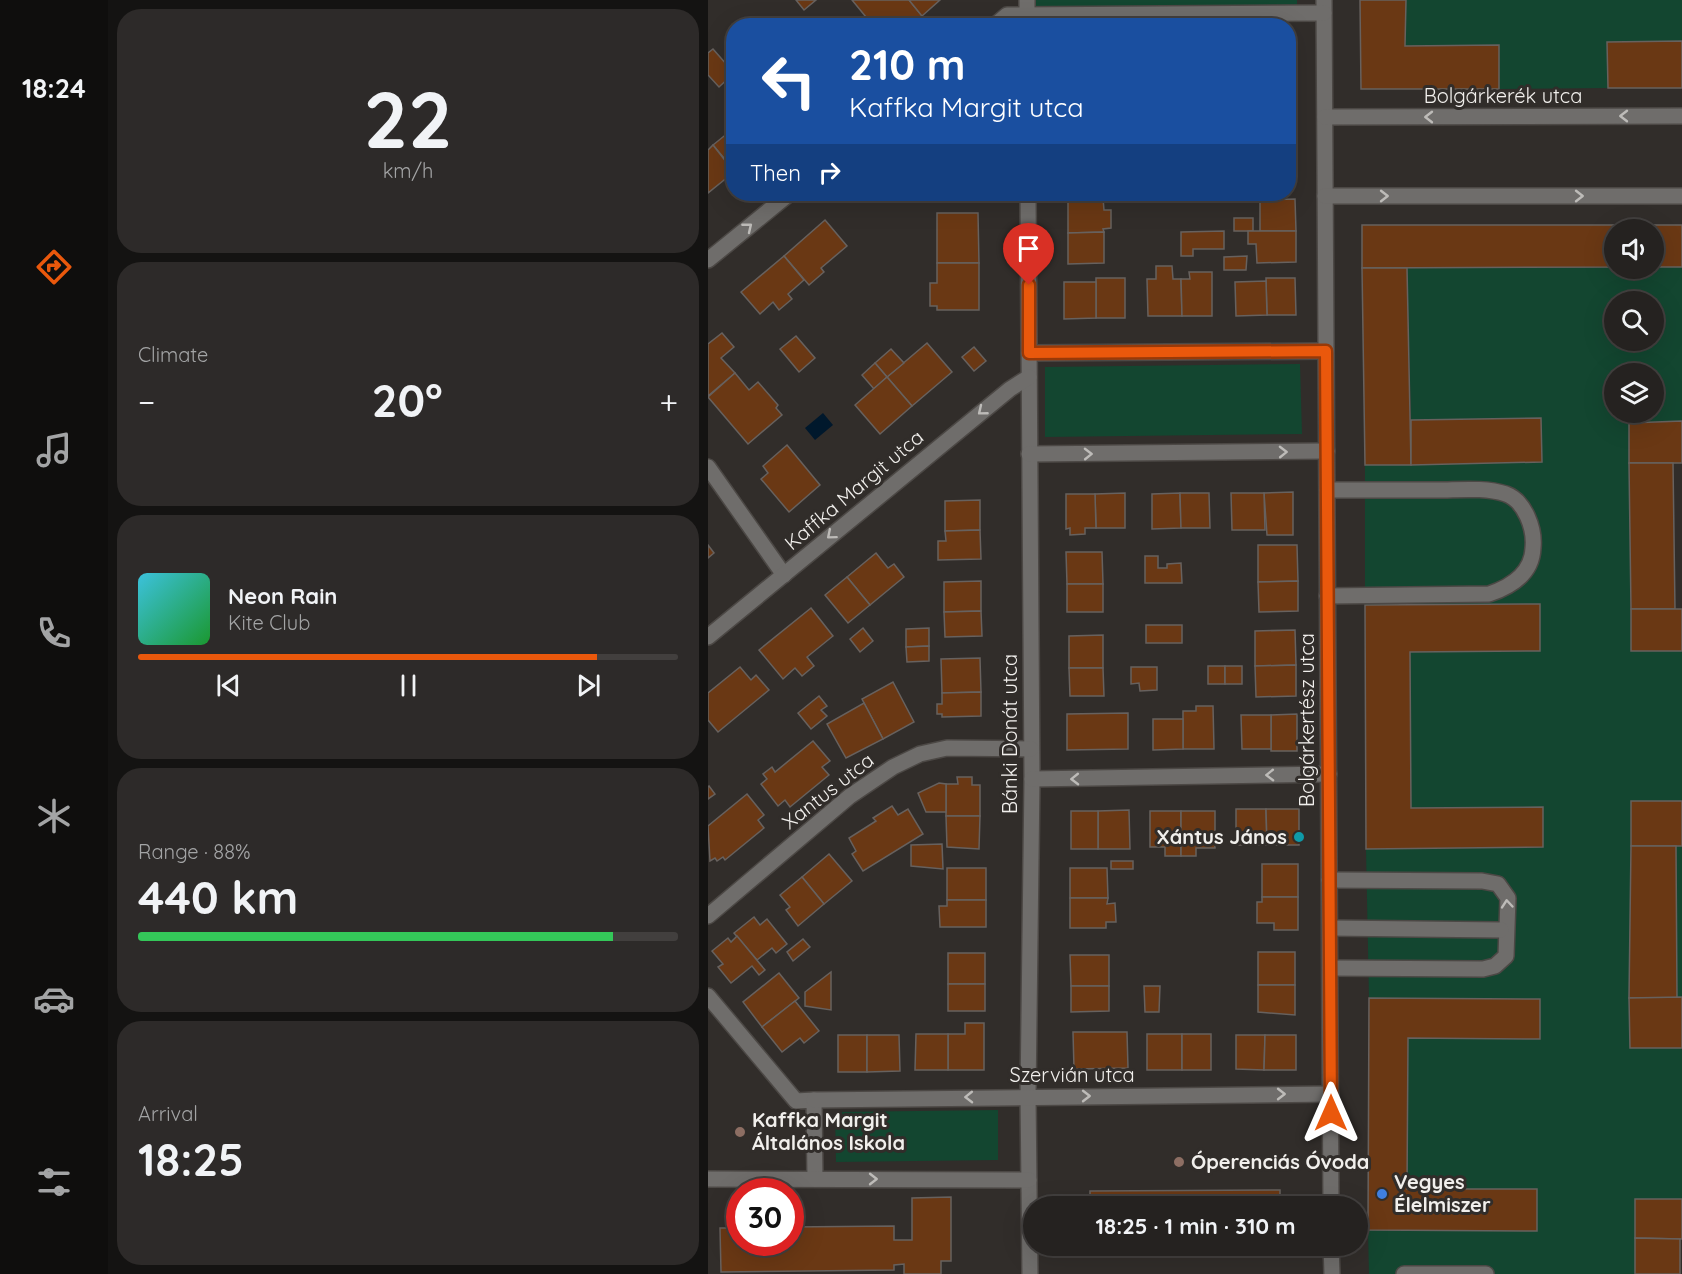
<!DOCTYPE html>
<meta charset="utf-8">
<style>
:root{--surface:#252220;--page:#2d2a29;--text:#f1f3f6;--muted:#a3a4a5;--line:#423f3e;--accent:#ea580c}
body{margin:0;font-family:Quicksand,sans-serif;background:var(--page);color:var(--text);height:100vh;display:flex;flex-direction:column;font-size:22px;white-space:nowrap}
*{box-sizing:border-box;margin:0}
p{font-size:20px;color:var(--muted)}
.icon{flex:none;width:33px;height:33px;fill:none;stroke:currentColor;stroke-width:2;stroke-linecap:round;stroke-linejoin:round}
.map{position:relative;flex:1;overflow:hidden}
.sheet{display:flex;flex-direction:column;gap:9px;padding:9px;background:#141312;width:600px}
.sheet>*{flex:none}
.hud{position:absolute;left:18px;top:18px;width:570px;height:183px;border-radius:24px;box-shadow:0 6px 24px #0002,0 0 0 2px var(--line);background:#1a4fa0;color:#fff;overflow:hidden}
.fabs{position:absolute;left:896px;top:219px;display:grid;gap:12px}
.fabs a{display:grid;place-items:center;width:60px;height:60px;border-radius:50%;background:var(--surface);box-shadow:0 6px 24px #0002,0 0 0 2px var(--line);font-size:30px}
.speed{position:absolute;left:18px;top:1178px;display:flex;gap:12px;font-size:30px;font-weight:700;text-align:center}
.speed>*{display:grid;place-content:center;width:78px;height:78px;border-radius:50%;background:var(--surface);box-shadow:0 6px 24px #0002,0 0 0 2px var(--line);line-height:1}
.speed .limit{border:9px solid #d22;background:#fff;color:#111}
.pin{position:absolute;display:grid;place-items:center;width:51px;height:51px;color:#fff;margin:-62px -26px;border-radius:50% 50% 50% 0;rotate:-45deg;box-shadow:0 0 6px #0007}
.pin .icon{rotate:45deg}
.me{position:absolute;width:66px;margin:-33px;rotate:0deg;stroke-linejoin:round;filter:drop-shadow(0 0 4px #0008)}
.turn{display:flex;align-items:center;gap:21px;height:126px;padding:0 24px;font-size:27px}
.turn .icon{width:78px;height:78px;stroke-width:2.5}
.turn b{display:block;font-size:42px;line-height:51px}
.then{display:flex;align-items:center;height:57px;padding:0 24px;background:#0003;gap:12px;font-size:22px}
.big{font-size:45px;font-weight:800;line-height:1.1}
.sheet .card{flex:1;display:flex;flex-direction:column;justify-content:center;gap:9px;min-width:0;padding:0 21px;border-radius:24px;background:var(--page)}
.sheet .dial{align-items:center;gap:0}
.dial b{font-size:78px;line-height:1}
.song{display:flex;align-items:center;gap:18px}
.cover{width:72px;height:72px;border-radius:9px;background:linear-gradient(135deg,hsl(190 70% 55%),hsl(130 70% 35%))}
.played{height:6px;border-radius:3px;background:linear-gradient(90deg,var(--accent) 85%,var(--line) 85%)}
.keys{display:flex;justify-content:space-around;direction:ltr}
.heat{display:flex;justify-content:space-between;align-items:center;font-size:33px;direction:ltr}
.charge{height:9px;border-radius:4px;background:linear-gradient(90deg,#34c759 88%,var(--line) 0)}
.trip{position:absolute;left:315px;top:1196px;width:345px;height:60px;border-radius:30px;background:var(--surface);box-shadow:0 6px 24px #0002,0 0 0 2px var(--line);font-weight:800;line-height:60px;text-align:center}
main{display:flex;flex:1;min-height:0}
.tabs{display:flex;flex-direction:column;width:108px;justify-content:space-around;align-items:center;background:#0f0e0d;color:var(--muted)}
.tabs .icon{width:42px;height:42px}
.tabs .on{color:var(--accent)}
.tabs b{font-size:27px;color:var(--text)}
.map>svg:first-child{display:block}
.green{fill:#134630;fill-rule:evenodd}
.water{fill:#00182c}
.building{fill:#6a3814;stroke:#67615e;stroke-width:1.5}
.lines{fill:none;stroke-linecap:round;stroke-linejoin:round}
.minor-casing{stroke:#4c4845;stroke-width:18}
.minor{stroke:#6f6d6b;stroke-width:15}
.oneway{stroke:#bdbbb8}
.route-casing{stroke:#983908;stroke-width:15}
.route{stroke:#ea580c;stroke-width:10}
.culture-dot{fill:#0f9aa8;stroke:#312d2a;stroke-width:2}
.education-dot{fill:#8d6e63;stroke:#312d2a;stroke-width:2}
.shop-dot{fill:#3f7fe0;stroke:#312d2a;stroke-width:2}
.labels{text-anchor:middle;stroke-width:6;stroke-linejoin:round;paint-order:stroke}
.street-label{font-size:20px;fill:#f1efec;stroke:#312d2a}
.poi-label{font-size:20px;font-weight:bold;fill:#f1efec;stroke:#312d2a;text-anchor:start}
</style>
<main>
<nav class="tabs">
<b>18:24</b>
<svg class="icon on" aria-label="directions" viewBox="0 0 24 24"><path d="M12 3l9 9-9 9-9-9zM9 14v-3h6M13 9l2 2-2 2"/></svg>
<svg class="icon" aria-label="music" viewBox="0 0 24 24"><path d="M9 18V5l10-2v13"/><circle cx="6" cy="18" r="3"/><circle cx="16" cy="16" r="3"/></svg>
<svg class="icon" aria-label="phone" viewBox="0 0 24 24"><path d="M5 4h4l2 5-3 2q2 4 5 5l2-3 5 2v4C11 20 4 13 5 4z"/></svg>
<svg class="icon" aria-label="climate" viewBox="0 0 24 24"><path d="M12 3v18M4 7l16 10M4 17L20 7"/></svg>
<svg class="icon" aria-label="car" viewBox="0 0 24 24"><path d="M5 17H2v-5l4-1 3-4h7l3 4 3 1v5h-3M9 17h6M6 11h13"/><circle cx="7" cy="17" r="2"/><circle cx="17" cy="17" r="2"/></svg>
<svg class="icon" aria-label="filters" viewBox="0 0 24 24"><path d="M4 7h16M4 17h16"/><circle cx="9" cy="7" r="2"/><circle cx="15" cy="17" r="2"/></svg>
</nav>
<section class="sheet">
<div class="card dial"><b>22</b><p>km/h</p></div>
<div class="card"><p>Climate</p>
<div class="heat"><a>−</a><b class="big">20°</b><a>+</a></div>
</div>
<div class="card">
<div class="song"><i class="cover"></i><div><b>Neon Rain</b><p>Kite Club</p></div></div>
<div class="played"></div>
<div class="keys"><svg class="icon" aria-label="previous" viewBox="0 0 24 24"><path d="M18 5L8 12l10 7zM5 5v14"/></svg><svg class="icon" aria-label="pause" viewBox="0 0 24 24"><path d="M8 5v14M16 5v14"/></svg><svg class="icon" aria-label="next" viewBox="0 0 24 24"><path d="M6 5l10 7-10 7zM19 5v14"/></svg></div>
</div>
<div class="card"><p>Range · 88%</p><b class="big">440 km</b><div class="charge"></div></div>
<div class="card"><p>Arrival</p><b class="big">18:25</b></div>
</section>
<div class="map">
<svg width="974" height="1274" viewBox="0 0 974 1274">
<rect width="100%" height="100%" fill="#312d2a"/>
<!-- green -->
<g class="green">
<polygon points="328,0 589,0 589,13 328,15"/>
<polygon points="698,0 974,0 974,41 899,42 900,88 791,89 791,45 697,46"/>
<path d="M906 267H974V421L921 423 923 651H974V801L923 802 922 1047 974 1048V1199H927V1274H661L660 1230 829 1231V1190L699 1189 700 1039H831L832 999 661 998 658 849 835 847 834 807 703 808 702 652 832 651 831 604 657 605V465L834 461 833 418 703 420 699 268ZM906 302H945V340H906ZM906 374H945V412H906Z"/>
<polygon points="592,364 594,434 337,437 337,367"/>
<polygon points="968,846 974,846 974,997 969,998"/>
<polygon points="290,1110 290,1160 128,1162 127,1112"/>
</g>
<!-- water -->
<polygon class="water" points="115,413 125,425 107,440 97,428"/>
<!-- building -->
<g class="building">
<polygon points="88,0 108,0 96,10"/>
<polygon points="144,0 201,0 214,16 202,26 155,26 152,22 158,17"/>
<polygon points="201,0 232,0 214,16"/>
<polygon points="652,0 698,0 697,46 791,45 791,89 653,89"/>
<polygon points="974,41 974,88 900,88 899,42"/>
<polygon points="5,49 26,73 11,87 0,75 0,53"/>
<rect x="580" y="61" width="6" height="33"/>
<polygon points="580,111 588,111 588,145 580,146"/>
<polygon points="26,128 26,170 5,145"/>
<polygon points="5,145 26,172 0,193 0,150"/>
<polygon points="588,145 588,178 580,178 580,146"/>
<rect x="445" y="194" width="27" height="6"/>
<rect x="472" y="194" width="27" height="6"/>
<polygon points="360,198 395,198 396,210 403,210 403,228 395,229 396,232 360,233"/>
<polygon points="587,199 588,231 552,231 552,200"/>
<polygon points="229,213 270,213 271,263 229,263"/>
<rect x="526" y="218" width="19" height="13"/>
<polygon points="117,220 139,246 113,268 116,272 101,285 76,256"/>
<polygon points="654,225 974,225 974,267 945,267 945,230 906,230 906,267 654,268"/>
<polygon points="516,231 516,249 485,249 485,256 473,256 473,232"/>
<polygon points="540,231 588,231 588,262 549,263 548,244 540,244"/>
<polygon points="396,232 396,263 360,264 360,233"/>
<polygon points="76,256 96,280 80,294 84,299 71,310 65,302 52,314 33,292"/>
<polygon points="539,256 538,270 516,270 516,257"/>
<polygon points="229,263 271,263 271,310 229,310 229,306 222,306 222,283 229,283"/>
<polygon points="448,266 464,266 465,279 473,279 474,316 440,316 439,279 448,279"/>
<polygon points="654,268 699,268 703,465 657,465"/>
<polygon points="481,272 504,272 504,316 474,316 473,279 482,279"/>
<rect x="388" y="278" width="29" height="40"/>
<polygon points="558,278 587,278 588,315 559,315"/>
<polygon points="558,281 559,315 528,316 527,282"/>
<polygon points="356,282 388,282 388,318 356,319"/>
<polygon points="14,333 26,347 13,358 27,373 0,396 0,344"/>
<polygon points="88,336 107,358 91,372 72,349"/>
<polygon points="219,343 244,372 204,406 179,377"/>
<polygon points="266,347 278,361 266,371 254,357"/>
<polygon points="183,349 196,363 179,377 167,363"/>
<polygon points="167,363 179,377 166,389 154,375"/>
<polygon points="27,373 41,390 50,382 70,405 68,408 74,415 40,444 0,397"/>
<polygon points="179,377 204,406 172,434 147,405"/>
<polygon points="833,418 834,462 703,465 703,420"/>
<polygon points="974,421 974,463 921,463 921,423"/>
<polygon points="79,445 112,485 81,512 53,479 60,473 55,466"/>
<polygon points="921,463 965,463 967,609 923,609"/>
<polygon points="585,492 585,535 559,535 556,493"/>
<polygon points="417,493 417,528 388,528 387,494"/>
<polygon points="472,493 473,528 444,529 444,494"/>
<polygon points="472,493 501,493 502,528 473,528"/>
<polygon points="523,493 556,493 557,530 524,530"/>
<polygon points="358,494 387,494 388,528 377,528 377,534 362,535 362,528 358,529"/>
<polygon points="272,500 272,530 237,531 237,501"/>
<polygon points="272,530 273,559 230,560 230,541 238,541 237,531"/>
<polygon points="0,545 6,553 0,558"/>
<polygon points="550,545 589,545 590,581 550,582"/>
<polygon points="358,552 394,552 395,584 359,584"/>
<polygon points="168,553 180,568 186,564 196,577 162,605 139,577"/>
<polygon points="437,556 450,556 450,568 459,568 459,564 473,563 474,583 437,583"/>
<polygon points="139,577 162,605 140,623 117,595"/>
<polygon points="273,581 273,611 236,612 236,582"/>
<polygon points="590,581 590,611 551,612 550,582"/>
<rect x="359" y="584" width="36" height="28"/>
<polygon points="832,604 832,651 702,652 703,808 835,807 835,847 658,849 657,605"/>
<polygon points="103,608 125,636 99,657 106,666 94,676 87,668 75,679 51,650"/>
<rect x="923" y="609" width="51" height="42"/>
<polygon points="273,611 274,636 237,637 236,612"/>
<rect x="438" y="625" width="36" height="18"/>
<polygon points="155,628 165,641 152,652 142,639"/>
<polygon points="221,628 221,646 198,647 198,629"/>
<polygon points="587,630 588,665 547,666 547,631"/>
<polygon points="395,635 395,668 361,668 361,636"/>
<polygon points="221,646 221,661 199,662 198,647"/>
<polygon points="272,658 273,692 234,693 233,659"/>
<polygon points="588,665 588,696 548,697 547,666"/>
<rect x="500" y="666" width="17" height="18"/>
<rect x="517" y="666" width="17" height="18"/>
<polygon points="32,667 43,680 48,675 61,690 10,732 0,720 0,693"/>
<polygon points="423,667 449,667 449,690 432,691 431,683 423,684"/>
<polygon points="361,668 395,668 396,696 362,696"/>
<polygon points="185,682 206,722 175,739 154,699"/>
<polygon points="273,692 273,716 234,717 234,714 229,714 229,704 234,704 234,693"/>
<polygon points="111,696 119,706 113,710 119,716 103,729 90,713"/>
<polygon points="156,703 175,739 138,758 119,724"/>
<polygon points="488,706 505,706 506,749 475,749 475,711 488,711"/>
<polygon points="420,713 420,749 359,750 359,714"/>
<polygon points="589,714 589,751 563,751 563,715"/>
<polygon points="533,715 563,715 563,749 534,749"/>
<polygon points="445,719 475,719 475,749 445,750"/>
<polygon points="105,741 122,761 114,767 121,775 82,807 77,800 70,806 53,784 59,779 55,774 64,767 67,772"/>
<polygon points="249,777 264,777 264,785 272,785 272,816 238,816 238,784 250,784"/>
<polygon points="231,783 238,784 238,812 218,812 210,793"/>
<polygon points="1,786 7,794 0,799 0,787"/>
<polygon points="39,794 56,815 50,820 56,828 17,860 15,857 9,861 7,858 2,861 0,826"/>
<rect x="923" y="801" width="51" height="45"/>
<polygon points="184,806 190,815 200,809 215,834 155,871 144,854 148,851 141,838 168,821 165,818"/>
<polygon points="528,809 558,809 559,845 528,845"/>
<polygon points="558,809 591,809 591,845 559,845"/>
<polygon points="421,810 422,849 390,849 390,811"/>
<rect x="363" y="811" width="27" height="38"/>
<polygon points="442,811 473,811 473,856 457,856 457,847 442,847"/>
<polygon points="473,811 507,811 507,848 488,848 488,856 473,856"/>
<polygon points="238,816 272,816 271,849 239,847"/>
<polygon points="234,844 235,869 203,866 203,845"/>
<polygon points="923,846 968,846 969,998 921,998"/>
<polygon points="121,854 144,881 116,904 94,877"/>
<rect x="403" y="861" width="22" height="8"/>
<rect x="554" y="864" width="36" height="33"/>
<rect x="239" y="868" width="39" height="32"/>
<polygon points="362,868 399,868 400,898 362,898"/>
<polygon points="94,877 116,904 90,926 78,910 82,907 72,895"/>
<polygon points="554,897 590,897 590,930 566,930 566,923 549,923 549,902 554,902"/>
<polygon points="362,898 400,898 399,904 407,903 408,922 398,922 398,928 362,928"/>
<polygon points="239,900 278,900 278,927 232,927 231,906 239,906"/>
<polygon points="46,917 52,925 59,919 79,944 68,953 64,948 49,960 26,933"/>
<polygon points="29,936 57,970 51,975 44,966 23,983 10,967 15,964 4,951 20,938 23,942"/>
<polygon points="95,939 102,947 85,961 79,952"/>
<rect x="550" y="952" width="37" height="33"/>
<rect x="240" y="953" width="37" height="31"/>
<polygon points="362,955 401,955 401,986 363,986"/>
<polygon points="123,972 123,1010 97,1006 97,992"/>
<polygon points="71,973 91,998 54,1027 35,1002"/>
<rect x="240" y="984" width="37" height="27"/>
<polygon points="550,985 587,985 587,1015 550,1012"/>
<polygon points="363,986 401,986 401,1011 363,1012"/>
<polygon points="436,986 452,986 451,1012 437,1012"/>
<polygon points="974,997 974,1048 922,1048 921,998"/>
<polygon points="661,998 832,999 832,1039 700,1038 699,1189 829,1189 829,1231 660,1230"/>
<polygon points="87,1001 111,1031 96,1043 92,1038 74,1052 54,1027"/>
<polygon points="257,1023 276,1023 276,1070 240,1070 240,1034 257,1034"/>
<polygon points="365,1032 419,1032 420,1068 366,1069"/>
<polygon points="208,1034 240,1034 240,1070 207,1070"/>
<rect x="439" y="1034" width="35" height="36"/>
<rect x="474" y="1034" width="29" height="36"/>
<rect x="130" y="1035" width="29" height="37"/>
<polygon points="159,1035 191,1035 192,1071 159,1072"/>
<polygon points="528,1035 557,1035 556,1070 528,1069"/>
<polygon points="557,1035 588,1035 588,1070 556,1070"/>
<polygon points="572,1190 572,1206 382,1206 382,1191"/>
<polygon points="243,1197 243,1261 233,1261 233,1274 196,1274 196,1264 186,1265 186,1270 13,1272 12,1228 32,1228 32,1242 82,1242 82,1227 186,1226 186,1240 204,1240 204,1198"/>
<polygon points="927,1199 974,1199 974,1239 927,1238"/>
<polygon points="927,1238 972,1239 972,1274 927,1274"/>
</g>
<g class="lines">
<defs>
<g id="minor">
<polyline points="319,0 319,26"/>
<polyline points="616,0 623,1206"/>
<polyline points="286,26 299,15 616,13"/>
<polyline points="617,117 974,116"/>
<polyline points="320,194 324,779 320,1096 322,1274"/>
<polyline points="617,196 974,196"/>
<polyline points="0,260 81,194"/>
<polyline points="321,353 618,351"/>
<polyline points="321,454 619,451"/>
<polyline points="0,467 76,575"/>
<path d="M619 490C656 490 692 490 729 490 751 490 776 487 798 494 817 501 827 529 825 548 824 574 802 587 781 594L619 596"/>
<polyline points="0,637 302,389 321,377"/>
<polyline points="324,779 621,774"/>
<polyline points="621,880 774,881 790,884 800,898 798,956 787,966 775,969 622,968"/>
<polyline points="0,916 142,796 185,767 212,754 239,748 323,749"/>
<polyline points="622,928 793,930"/>
<polyline points="0,996 88,1101 106,1100 107,1179"/>
<polyline points="106,1100 623,1094"/>
<polyline points="0,1179 321,1180"/>
<polyline points="623,1245 624,1274"/>
<polyline points="696,1274 778,1274"/>
</g>
</defs>
<!-- minor casing -->
<use href="#minor" class="minor-casing"/>
<!-- minor -->
<use href="#minor" class="minor"/>
</g>
<!-- one-way arrows -->
<defs><path id="oneway-chevron" d="M-2-3.5L2.5 0L-2 3.5" fill="none" stroke-width="1.6" stroke-linecap="round" stroke-linejoin="round" transform="scale(1.5)"/></defs>
<g class="oneway">
<use href="#oneway-chevron" transform="translate(916 116) rotate(180)"/>
<use href="#oneway-chevron" transform="translate(721 117) rotate(180)"/>
<use href="#oneway-chevron" transform="translate(676 196)"/>
<use href="#oneway-chevron" transform="translate(871 196)"/>
<use href="#oneway-chevron" transform="translate(40 227) rotate(-39)"/>
<use href="#oneway-chevron" transform="translate(274 411) rotate(141)"/>
<use href="#oneway-chevron" transform="translate(575 452) rotate(-1)"/>
<use href="#oneway-chevron" transform="translate(380 454) rotate(-1)"/>
<use href="#oneway-chevron" transform="translate(123 535) rotate(140)"/>
<use href="#oneway-chevron" transform="translate(562 775) rotate(179)"/>
<use href="#oneway-chevron" transform="translate(367 779) rotate(179)"/>
<use href="#oneway-chevron" transform="translate(799 904) rotate(-95)"/>
<use href="#oneway-chevron" transform="translate(573 1094)"/>
<use href="#oneway-chevron" transform="translate(378 1096)"/>
<use href="#oneway-chevron" transform="translate(261 1097) rotate(179)"/>
<use href="#oneway-chevron" transform="translate(165 1179)"/>
</g>
<g class="lines">
<defs>
<polyline id="route" points="321,285 321,353 618,351 623,1113"/>
</defs>
<!-- route casing -->
<use href="#route" class="route-casing"/>
<!-- route -->
<use href="#route" class="route"/>
</g>
<!-- markers -->
<circle class="culture-dot" cx="591" cy="837" r="6"/>
<g class="education-dot">
<circle cx="32" cy="1132" r="6"/>
<circle cx="471" cy="1162" r="6"/>
</g>
<circle class="shop-dot" cx="674" cy="1194" r="6"/>
<g class="labels">
<!-- street labels -->
<g class="street-label">
<text x="795" y="103">Bolgárkerék utca</text>
<text transform="translate(146 490) rotate(-40)" y="7">Kaffka Margit utca</text>
<text transform="translate(599 720) rotate(-90)" y="7">Bolgárkertész utca</text>
<text transform="translate(302 734) rotate(-90)" y="7">Bánki Donát utca</text>
<text transform="translate(120 791) rotate(-38)" y="7">Xantus utca</text>
<text x="364" y="1082">Szervián utca</text>
</g>
<!-- poi labels -->
<g class="poi-label">
<text x="579" y="844" text-anchor="end">Xántus János</text>
<text x="44" y="1127">Kaffka Margit<tspan x="44" dy="23">Általános Iskola</tspan></text>
<text x="483" y="1169">Óperenciás Óvoda</text>
<text x="686" y="1189">Vegyes<tspan x="686" dy="23">Élelmiszer</tspan></text>
</g>
</g>
</svg>
<div class="fabs">
<a><svg class="icon" aria-label="sound" viewBox="0 0 24 24"><path d="M4 9h4l5-4v14l-5-4H4zM17 9q2 3 0 6"/></svg></a>
<a><svg class="icon" aria-label="search" viewBox="0 0 24 24"><circle cx="10" cy="10" r="6"/><path d="M15 15l6 6"/></svg></a>
<a><svg class="icon" aria-label="layers" viewBox="0 0 24 24"><path d="M12 4l9 5-9 5-9-5zM3 14l9 5 9-5"/></svg></a>
</div>
<div class="speed"><div class="limit">30</div></div>
<div class="pin" style="left:321px;top:285px;background:#d93025"><svg class="icon" aria-label="arrive" viewBox="0 0 24 24"><path d="M6 21V4h12l-3 4 3 4H6"/></svg></div>
<svg class="me" style="left:623px;top:1113px" viewBox="-20 -20 40 40"><path d="M0-17L14 15 0 8-14 15z" fill="#ea580c" stroke="#fff" stroke-width="4"/></svg>
<div class="trip">18:25 · 1 min · 310 m</div>
<div class="hud">
<div class="turn"><svg class="icon" aria-label="left" viewBox="0 0 24 24"><path d="M17 20v-9H6M10 6l-5 5 5 5"/></svg><div><b>210 m</b>Kaffka Margit utca</div></div>
<div class="then">Then<svg class="icon" aria-label="right" viewBox="0 0 24 24"><path d="M7 20v-9h11M14 6l5 5-5 5"/></svg></div>
</div>
</div>
</main>
